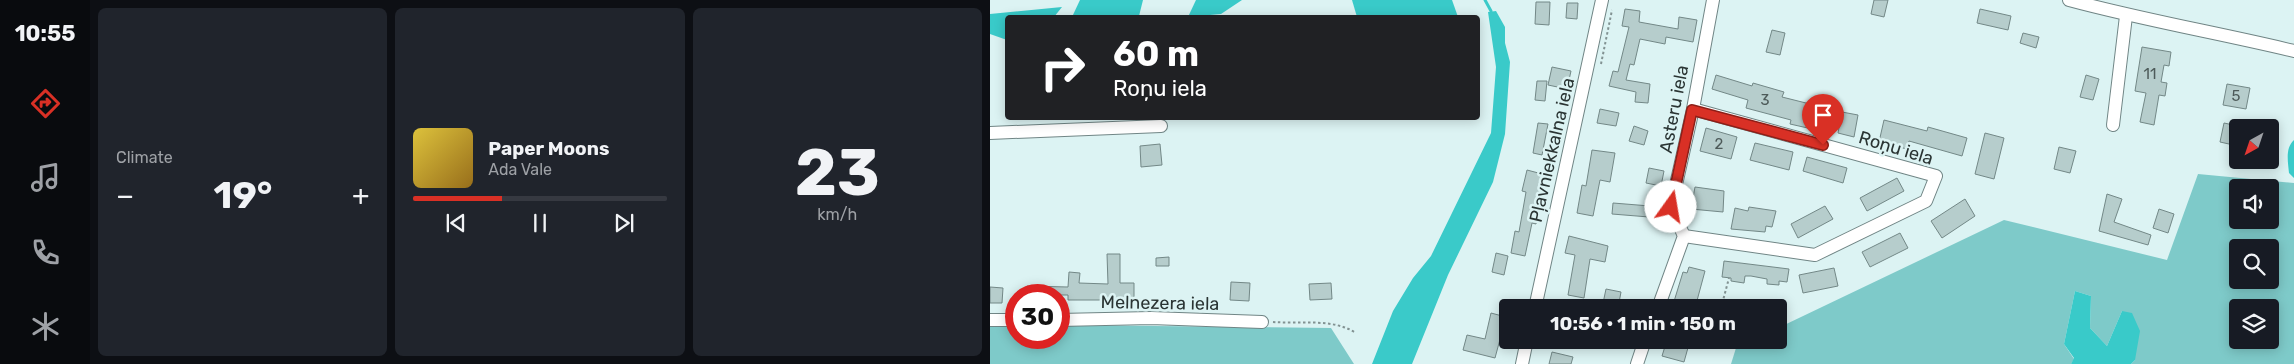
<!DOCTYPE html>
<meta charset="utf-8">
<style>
:root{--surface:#171b24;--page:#20242c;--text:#f1f3f6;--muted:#9ea1a6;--line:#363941;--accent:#d93025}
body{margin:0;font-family:Rubik,sans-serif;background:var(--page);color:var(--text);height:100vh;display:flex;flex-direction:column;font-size:19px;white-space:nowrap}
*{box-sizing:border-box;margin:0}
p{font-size:16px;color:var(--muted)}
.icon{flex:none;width:28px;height:28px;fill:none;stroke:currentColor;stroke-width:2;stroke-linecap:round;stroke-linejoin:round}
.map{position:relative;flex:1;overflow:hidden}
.details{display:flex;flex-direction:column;gap:8px;padding:8px;background:#0d0f14;width:900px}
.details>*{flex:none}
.banner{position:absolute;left:15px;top:15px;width:475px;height:105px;border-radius:5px;box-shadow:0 2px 12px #0003;background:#202124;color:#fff;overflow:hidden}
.needle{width:32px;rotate:220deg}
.buttons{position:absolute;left:1239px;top:119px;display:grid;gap:10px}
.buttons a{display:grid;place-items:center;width:50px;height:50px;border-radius:5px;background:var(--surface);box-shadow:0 2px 12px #0003;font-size:25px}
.speed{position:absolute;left:15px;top:284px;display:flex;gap:10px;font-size:25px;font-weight:700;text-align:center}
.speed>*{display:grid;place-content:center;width:65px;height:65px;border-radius:50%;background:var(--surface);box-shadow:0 2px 12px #0003;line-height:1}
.speed .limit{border:8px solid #d22;background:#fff;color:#111}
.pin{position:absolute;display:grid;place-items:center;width:42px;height:42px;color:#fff;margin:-51px -21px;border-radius:50% 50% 50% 0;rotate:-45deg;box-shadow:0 0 5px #0007}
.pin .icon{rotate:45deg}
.me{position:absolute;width:55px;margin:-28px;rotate:13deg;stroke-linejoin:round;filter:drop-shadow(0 0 4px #0008)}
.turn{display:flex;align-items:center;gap:18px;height:105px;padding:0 25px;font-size:22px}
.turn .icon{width:65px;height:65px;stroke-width:2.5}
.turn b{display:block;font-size:35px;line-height:42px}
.big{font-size:38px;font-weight:700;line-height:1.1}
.details .tile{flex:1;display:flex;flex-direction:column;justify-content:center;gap:8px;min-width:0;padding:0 18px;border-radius:8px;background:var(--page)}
.details .dial{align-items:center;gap:0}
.dial b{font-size:65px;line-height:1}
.song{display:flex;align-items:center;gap:15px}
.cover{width:60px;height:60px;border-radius:8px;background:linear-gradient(135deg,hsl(50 70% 55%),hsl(40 70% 35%))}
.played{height:5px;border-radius:2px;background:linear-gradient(90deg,var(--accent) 35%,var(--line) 35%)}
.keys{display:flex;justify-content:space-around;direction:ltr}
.heat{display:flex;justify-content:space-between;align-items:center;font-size:28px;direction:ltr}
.details .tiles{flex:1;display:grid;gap:8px;grid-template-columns:repeat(3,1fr)}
.trip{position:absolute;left:509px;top:299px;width:288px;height:50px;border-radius:5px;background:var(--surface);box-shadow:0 2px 12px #0003;font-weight:700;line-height:50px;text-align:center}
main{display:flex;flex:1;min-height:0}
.dock{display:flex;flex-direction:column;width:90px;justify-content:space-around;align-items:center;background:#090b0e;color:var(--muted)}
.dock .icon{width:35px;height:35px}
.dock .on{color:var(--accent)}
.dock b{font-size:22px;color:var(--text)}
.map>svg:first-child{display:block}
.green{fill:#7ecac9;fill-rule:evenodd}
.forest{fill:#39cac9}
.water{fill:#3acac9}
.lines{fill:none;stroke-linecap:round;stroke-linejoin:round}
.stream{stroke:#3acac9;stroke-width:3}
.building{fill:#b6cdcc;stroke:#738887}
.street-casing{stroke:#708585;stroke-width:14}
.path{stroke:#829292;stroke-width:2;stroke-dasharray:2.5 2.5;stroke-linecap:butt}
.street{stroke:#fff;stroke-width:12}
.route-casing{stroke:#8d1f18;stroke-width:12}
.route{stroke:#d93025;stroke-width:9}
.labels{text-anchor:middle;stroke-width:5;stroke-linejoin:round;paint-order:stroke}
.number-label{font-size:15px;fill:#4d5a59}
.street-label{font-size:18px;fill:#2a3433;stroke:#dcf3f3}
</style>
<main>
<nav class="dock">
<b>10:55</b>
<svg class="icon on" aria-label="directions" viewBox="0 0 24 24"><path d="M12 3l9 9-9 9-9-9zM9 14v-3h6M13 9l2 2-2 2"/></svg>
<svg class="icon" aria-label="music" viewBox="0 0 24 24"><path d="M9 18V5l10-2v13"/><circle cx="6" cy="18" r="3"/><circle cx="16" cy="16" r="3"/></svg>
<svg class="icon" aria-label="phone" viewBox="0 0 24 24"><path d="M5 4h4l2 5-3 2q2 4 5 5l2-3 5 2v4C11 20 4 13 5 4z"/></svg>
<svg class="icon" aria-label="climate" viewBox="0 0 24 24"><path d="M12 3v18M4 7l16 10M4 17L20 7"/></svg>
</nav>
<section class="details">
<div class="tiles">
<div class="tile"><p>Climate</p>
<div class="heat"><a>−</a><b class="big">19°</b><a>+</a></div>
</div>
<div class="tile">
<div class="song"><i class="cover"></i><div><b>Paper Moons</b><p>Ada Vale</p></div></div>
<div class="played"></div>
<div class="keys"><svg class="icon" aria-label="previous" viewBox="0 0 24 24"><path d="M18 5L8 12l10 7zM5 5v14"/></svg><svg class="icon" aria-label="pause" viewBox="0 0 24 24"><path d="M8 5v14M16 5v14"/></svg><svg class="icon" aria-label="next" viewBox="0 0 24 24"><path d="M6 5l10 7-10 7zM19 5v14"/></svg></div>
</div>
<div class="tile dial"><b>23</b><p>km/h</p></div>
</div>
</section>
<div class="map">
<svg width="1304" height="364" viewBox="0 0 1304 364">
<rect width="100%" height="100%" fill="#dcf3f3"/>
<!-- green -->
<g class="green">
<path d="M1208 174 1304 183V364H1141L1145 360 1132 311 1117 346 1100 328 1101 296 1085 291 1074 344 1084 359 1081 364H741L746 348 763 340H788V328L1014 220 1177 260ZM1248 188H1280V220H1248ZM1248 248H1280V280H1248ZM1248 308H1280V340H1248Z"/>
<polygon points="0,325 26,325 26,338 69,338 69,325 341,328 364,364 0,364"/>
</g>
<!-- forest -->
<g class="forest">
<polygon points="90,0 153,0 149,16 82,17"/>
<polygon points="206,0 252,0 231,14 198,17"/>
<polygon points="362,0 462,0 468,17 367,17"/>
<polygon points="72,7 64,17 18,18 17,40 0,34 0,14"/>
<polygon points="1085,291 1101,296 1100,328 1117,346 1132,311 1142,313 1150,331 1145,360 1141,364 1081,364 1084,358 1074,344"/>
</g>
<!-- water -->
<g class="water">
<polygon points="506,11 515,27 515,43 520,62 515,134 503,182 458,275 422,364 382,364 403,311 423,278 441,256 501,133 506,67 498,12"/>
<path d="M1304 140V178L1299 173C1298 162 1295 148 1304 140Z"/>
</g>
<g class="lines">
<!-- stream -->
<polyline class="stream" points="495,0 501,11"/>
</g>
<!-- building -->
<g class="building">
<polygon points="884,0 898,0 894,17 881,14"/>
<polygon points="546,2 560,2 559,25 545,24"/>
<polygon points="577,3 588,3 587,19 576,18"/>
<polygon points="635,9 650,11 649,22 688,29 689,17 707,20 703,42 676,37 675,44 650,39 644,65 640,64 636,80 660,84 658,103 645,102 646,92 619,86 623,71 628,72 639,27 632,26"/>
<polygon points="990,9 1021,16 1018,30 987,23"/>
<polygon points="782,30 795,33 790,55 776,52"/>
<polygon points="1033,33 1049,37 1046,48 1030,43"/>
<polygon points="1152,47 1181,52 1179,66 1174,65 1171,82 1177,83 1175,96 1169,95 1164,125 1150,122 1156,93 1145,91"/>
<polygon points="562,67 581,71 577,89 558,85"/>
<polygon points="726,75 762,86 763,83 794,92 792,97 828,106 822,129 800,124 801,120 756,108 758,100 722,89"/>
<polygon points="1096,75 1109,79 1103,100 1090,97"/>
<polygon points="547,81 557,81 555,101 545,100"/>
<polygon points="1237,84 1260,88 1256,109 1233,105"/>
<polygon points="610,109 629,113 626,126 607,123"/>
<polygon points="852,112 868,115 864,137 848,133"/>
<polygon points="894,120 937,131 938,127 977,138 972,156 919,141 917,149 889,142"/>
<polygon points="548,123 558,124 552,155 543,153"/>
<polygon points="1234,123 1248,126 1248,146 1230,142"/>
<polygon points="644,126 658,131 654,145 639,141"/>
<polygon points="716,128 747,137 741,159 710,151"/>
<polygon points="995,133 1014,138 1004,179 985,174"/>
<polygon points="765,143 803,152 799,170 760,160"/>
<polygon points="170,144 172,165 151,167 150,146"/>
<polygon points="1069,147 1086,151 1080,173 1064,169"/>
<polygon points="602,150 625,153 620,182 610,180 603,216 587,213 592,185 596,186"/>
<polygon points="817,157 857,168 853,183 813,171"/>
<polygon points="659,168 674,171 671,186 656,183"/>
<polygon points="537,170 556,175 546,224 542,223 535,256 521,253 525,231 529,232 536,192 532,191"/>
<polygon points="907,178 914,191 877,211 870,198"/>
<polygon points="705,187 734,191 733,212 701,209"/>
<polygon points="1117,194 1132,199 1124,222 1161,235 1158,245 1109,231"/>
<polygon points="975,199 985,216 952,238 941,221"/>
<polygon points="623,203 660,206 659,217 622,214"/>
<polygon points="835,206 843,219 808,238 801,224"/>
<polygon points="759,207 786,211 782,227 776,226 775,232 741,229 745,208 758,211"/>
<polygon points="1169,209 1184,214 1178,233 1163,228"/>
<polygon points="910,233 918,248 880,267 872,252"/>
<polygon points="579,236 618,246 615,262 600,259 594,298 578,295 585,255 575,253"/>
<polygon points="506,253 518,256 514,275 502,272"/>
<polygon points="117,254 130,254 130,283 144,283 144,300 78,300 78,295 37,295 37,286 78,287 79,272 90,273 89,283 118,284"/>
<polygon points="179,257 179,266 166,266 166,258"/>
<polygon points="734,261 799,269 797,282 789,281 789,285 777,284 777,279 761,276 755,276 754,283 741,281 741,278 732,277"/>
<polygon points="699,267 715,271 705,308 682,308 693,272 697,273"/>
<polygon points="844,268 848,286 813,293 809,275"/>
<polygon points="241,282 260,283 259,301 240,300"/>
<polygon points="341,283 342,299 320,300 319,284"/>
<polygon points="0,287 13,288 12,303 0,303"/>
<polygon points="616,289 631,292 628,308 612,308"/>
<polygon points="501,313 516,317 505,358 473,350 477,335 495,339"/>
<polygon points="677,340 699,344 694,362 672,356"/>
<polygon points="562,352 583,357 581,364 559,364"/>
</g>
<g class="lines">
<defs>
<g id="street">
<path d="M1079 0C1153 20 1229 33 1304 51"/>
<polyline points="1123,125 1136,16"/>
<polyline points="0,133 171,126"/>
<polyline points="694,236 825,255 936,201 946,176 703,109"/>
<polyline points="545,308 612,0"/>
<polyline points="668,308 694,236 681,207 703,109 723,0"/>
<polyline points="0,320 26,320"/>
<polyline points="69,320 161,318 272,322"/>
<polyline points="532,364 537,340"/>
<polyline points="647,364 655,340"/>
</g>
</defs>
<!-- street casing -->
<use href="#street" class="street-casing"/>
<!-- path -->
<g class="path">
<polyline points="611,64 622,10"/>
<polyline points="731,308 739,278"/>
<path d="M283 322C310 324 343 318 366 333"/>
</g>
<!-- street -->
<use href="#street" class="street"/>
</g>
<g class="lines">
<defs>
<polyline id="route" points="681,207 702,110 833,145"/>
</defs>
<!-- route casing -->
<use href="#route" class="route-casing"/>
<!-- route -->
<use href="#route" class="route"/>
</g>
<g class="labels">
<!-- number labels -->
<g class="number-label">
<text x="1160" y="79">11</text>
<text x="1246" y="101">5</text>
<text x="775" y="105">3</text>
<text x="729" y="149">2</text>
</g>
<!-- street labels -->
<g class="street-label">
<text transform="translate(684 109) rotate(-79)" y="6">Asteru iela</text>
<text transform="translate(906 148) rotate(17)" y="6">Roņu iela</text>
<text transform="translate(562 150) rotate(-77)" y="6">Pļavniekkalna iela</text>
<text transform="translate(170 303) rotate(1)" y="6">Melnezera iela</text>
</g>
</g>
</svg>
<div class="buttons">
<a><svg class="needle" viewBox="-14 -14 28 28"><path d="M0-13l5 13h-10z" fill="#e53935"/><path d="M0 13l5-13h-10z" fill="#9ea1a6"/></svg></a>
<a><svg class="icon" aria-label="sound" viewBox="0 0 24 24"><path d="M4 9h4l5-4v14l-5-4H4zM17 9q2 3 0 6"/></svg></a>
<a><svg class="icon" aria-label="search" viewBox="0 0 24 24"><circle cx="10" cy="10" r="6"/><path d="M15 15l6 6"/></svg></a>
<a><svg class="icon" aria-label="layers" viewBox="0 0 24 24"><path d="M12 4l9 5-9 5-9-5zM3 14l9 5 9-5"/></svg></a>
</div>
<div class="speed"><div class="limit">30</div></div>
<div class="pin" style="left:833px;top:145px;background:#d93025"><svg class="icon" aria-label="arrive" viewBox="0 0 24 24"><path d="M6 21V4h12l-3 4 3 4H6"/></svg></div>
<svg class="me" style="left:681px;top:207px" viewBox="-20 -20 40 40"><circle r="19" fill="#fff"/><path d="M0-13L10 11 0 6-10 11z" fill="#d93025"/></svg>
<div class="trip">10:56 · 1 min · 150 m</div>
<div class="banner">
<div class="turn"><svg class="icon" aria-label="right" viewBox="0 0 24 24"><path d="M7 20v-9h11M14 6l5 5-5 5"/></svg><div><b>60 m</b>Roņu iela</div></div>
</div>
</div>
</main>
